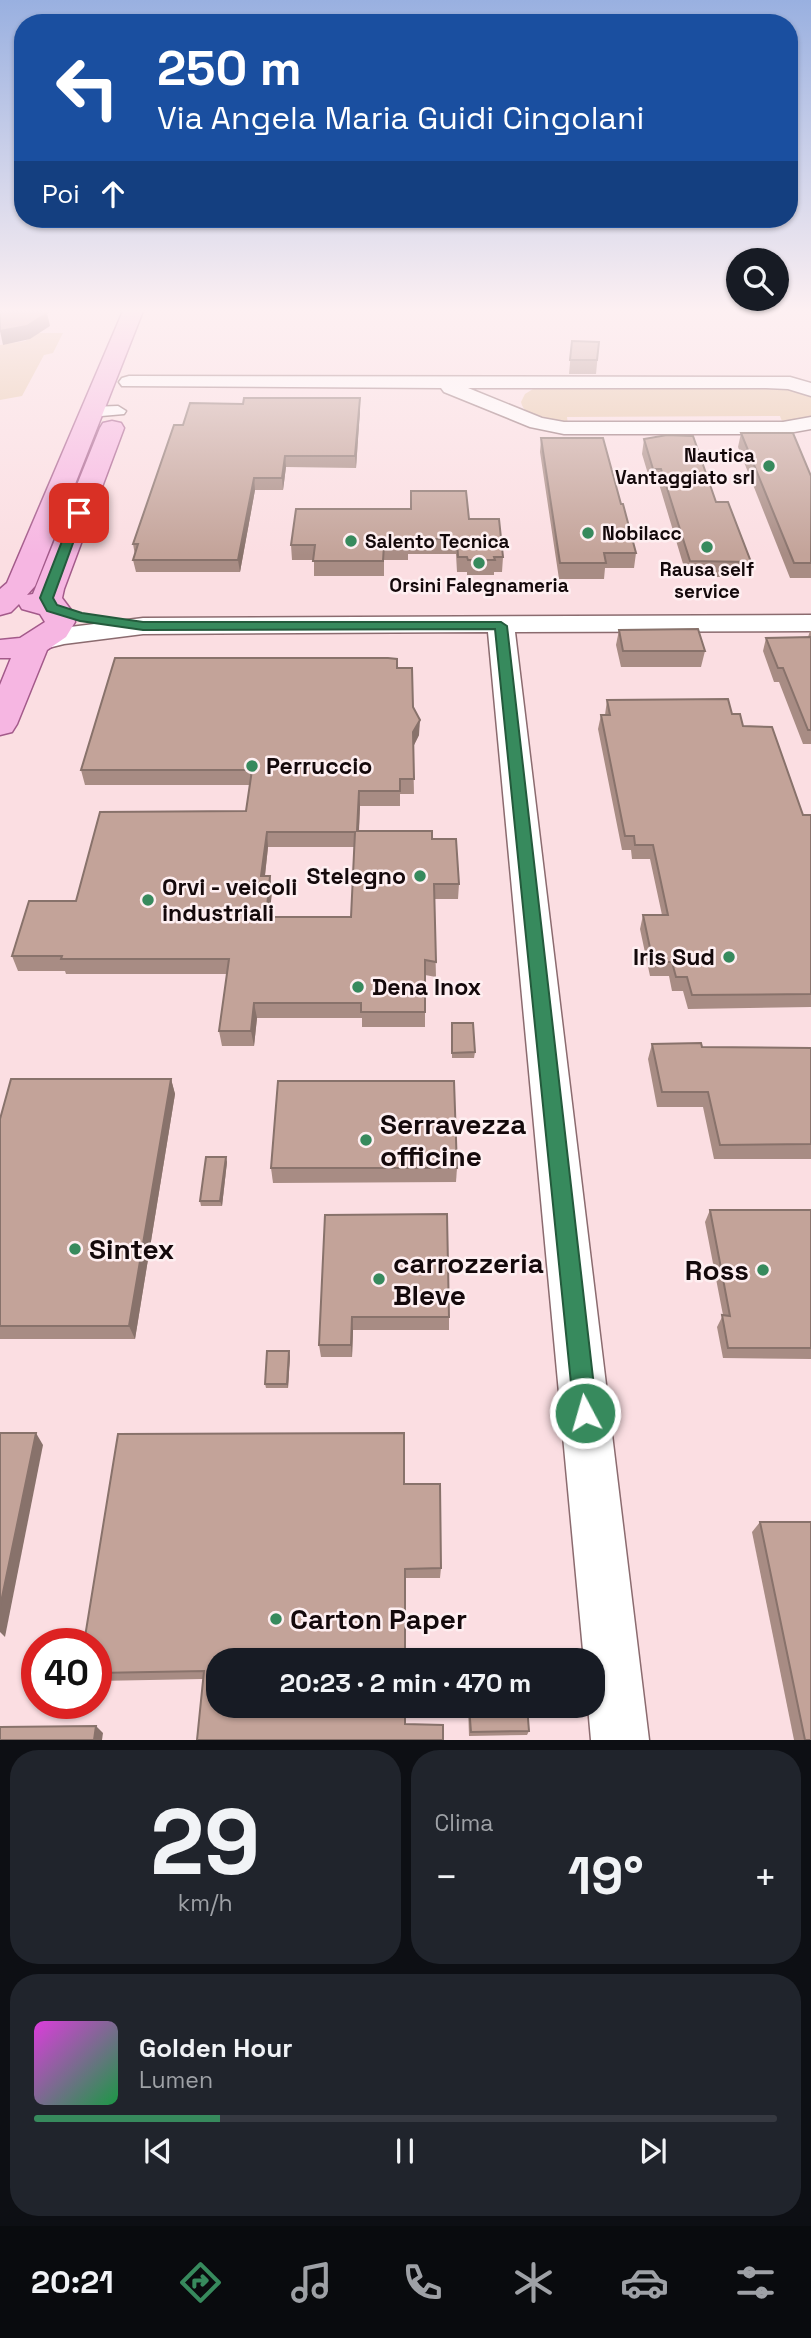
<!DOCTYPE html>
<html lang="it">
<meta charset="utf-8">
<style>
:root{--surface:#171b24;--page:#20242c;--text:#f1f3f6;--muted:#9ea1a6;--line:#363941;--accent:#378a5d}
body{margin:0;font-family:"Space Grotesk",sans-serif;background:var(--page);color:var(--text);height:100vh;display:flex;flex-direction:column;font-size:26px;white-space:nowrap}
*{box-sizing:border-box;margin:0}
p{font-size:23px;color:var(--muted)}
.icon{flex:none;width:38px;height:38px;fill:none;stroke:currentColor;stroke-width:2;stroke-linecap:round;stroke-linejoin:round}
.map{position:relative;height:1740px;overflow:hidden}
.drawer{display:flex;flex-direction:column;gap:10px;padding:10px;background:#0d0f14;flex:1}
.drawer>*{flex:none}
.guide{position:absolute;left:14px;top:14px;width:784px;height:214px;border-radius:28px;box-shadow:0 2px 5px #0004;background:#1a4fa0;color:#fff;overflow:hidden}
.fabs{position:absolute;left:726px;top:248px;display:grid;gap:14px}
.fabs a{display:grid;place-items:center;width:63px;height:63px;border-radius:50%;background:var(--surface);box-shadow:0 2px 5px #0004;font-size:35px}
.speed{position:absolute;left:21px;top:1628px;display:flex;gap:14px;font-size:35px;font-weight:700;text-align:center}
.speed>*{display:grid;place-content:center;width:91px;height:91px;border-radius:50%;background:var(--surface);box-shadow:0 2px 5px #0004;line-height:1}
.speed .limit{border:10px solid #d22;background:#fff;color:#111}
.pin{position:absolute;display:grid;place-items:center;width:60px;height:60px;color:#fff;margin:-30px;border-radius:14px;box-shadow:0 4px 10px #0006}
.me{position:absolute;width:77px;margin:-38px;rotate:354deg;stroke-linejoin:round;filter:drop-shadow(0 0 5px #0008)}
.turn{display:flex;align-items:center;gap:24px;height:147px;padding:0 28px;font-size:32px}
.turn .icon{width:91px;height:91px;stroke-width:2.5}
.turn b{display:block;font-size:49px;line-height:60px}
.then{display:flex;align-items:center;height:66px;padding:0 28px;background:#0003;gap:14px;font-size:26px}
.big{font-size:52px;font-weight:800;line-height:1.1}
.drawer .tile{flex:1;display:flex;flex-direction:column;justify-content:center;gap:10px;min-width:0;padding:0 24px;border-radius:28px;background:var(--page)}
.drawer .dial{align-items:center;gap:0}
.dial b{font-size:91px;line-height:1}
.song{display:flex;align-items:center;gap:21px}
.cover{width:84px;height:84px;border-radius:10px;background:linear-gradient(135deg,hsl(300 70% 55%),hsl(140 70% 35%))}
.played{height:7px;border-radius:4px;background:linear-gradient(90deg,var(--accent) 25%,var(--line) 25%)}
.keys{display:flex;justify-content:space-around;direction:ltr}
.heat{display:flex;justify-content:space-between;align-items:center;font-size:38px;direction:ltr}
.drawer .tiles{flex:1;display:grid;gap:10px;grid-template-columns:1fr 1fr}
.tile:last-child{grid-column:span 2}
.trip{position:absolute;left:206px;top:1648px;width:399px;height:70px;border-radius:28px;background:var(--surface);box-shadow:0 2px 5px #0004;font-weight:800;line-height:70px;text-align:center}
.tabs{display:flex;height:112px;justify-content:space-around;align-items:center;background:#090b0e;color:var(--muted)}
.tabs .icon{width:49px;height:49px}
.tabs .selected{color:var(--accent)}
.tabs b{font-size:32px;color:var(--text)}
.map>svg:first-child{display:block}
.green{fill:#e6c7a7}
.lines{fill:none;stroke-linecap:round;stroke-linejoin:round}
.minor-casing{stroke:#8b6b6f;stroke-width:3}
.tertiary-casing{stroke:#8b6b6f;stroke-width:3}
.primary-casing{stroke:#a35a8a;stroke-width:3}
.minor{fill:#fff;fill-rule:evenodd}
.tertiary{fill:#fff;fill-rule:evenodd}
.primary{fill:#f6b6e2;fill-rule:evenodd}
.wall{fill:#a88c84;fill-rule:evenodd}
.shaded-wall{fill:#88726b}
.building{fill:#c3a399;stroke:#88726b;stroke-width:2;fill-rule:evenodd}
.route{fill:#378a5d;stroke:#245a3c;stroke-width:2}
.poi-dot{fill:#378a5d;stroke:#feeff1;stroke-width:2.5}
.labels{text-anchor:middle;stroke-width:5;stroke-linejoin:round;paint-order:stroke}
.far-poi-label{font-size:19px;font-weight:bold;fill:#14090b;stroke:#feeff1;text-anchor:start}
.poi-label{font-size:23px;font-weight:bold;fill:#14090b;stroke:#feeff1;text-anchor:start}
.near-poi-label{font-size:28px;font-weight:bold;fill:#14090b;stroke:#feeff1;text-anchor:start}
</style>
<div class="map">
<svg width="811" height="1740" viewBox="0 0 811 1740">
<rect width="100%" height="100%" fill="#fbdee2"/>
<!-- green -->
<g class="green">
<polygon points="38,333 63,333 53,353 44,355 22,396 0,400 0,345 25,341"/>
<path d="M772 384 811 396V418L783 424 780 416 567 417 568 424C552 420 525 420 521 402L525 394 533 389 559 385 560 389H664L670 385 680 389H764L763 385Z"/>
</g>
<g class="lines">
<defs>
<polygon id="minor" points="118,406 126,411 124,414 90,417 82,412 90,407"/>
<g id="tertiary">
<polygon points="129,376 790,377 811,383 811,396 788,389 766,388 468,388 542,418 564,422 783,422 811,417 811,429 783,434 564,434 530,427 444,392 441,388 122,386 119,382 122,378"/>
<polygon points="811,615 811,631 515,632 649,1740 591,1740 588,1706 593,1706 593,1661 584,1661 488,632 143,634 64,644 44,649 34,647 31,641 34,635 62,628 143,618"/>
</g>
<polygon id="primary" points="123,311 143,311 35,586 27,595 33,594 100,428 103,423 112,421 121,423 124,428 64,589 62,598 74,614 75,622 66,637 47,650 17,724 12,732 0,735 0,685 11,658 0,658 0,640 20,638 45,622 40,614 22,609 19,604 11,612 0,615 0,589 7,583"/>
</defs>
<!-- minor casing -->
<use href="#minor" class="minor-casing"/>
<!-- tertiary casing -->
<use href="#tertiary" class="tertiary-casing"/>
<!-- primary casing -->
<use href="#primary" class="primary-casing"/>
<!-- minor -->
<use href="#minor" class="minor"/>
<!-- tertiary -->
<use href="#tertiary" class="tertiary"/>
<!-- primary -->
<use href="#primary" class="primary"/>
</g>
<!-- wall -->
<g class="wall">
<polygon points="572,341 599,342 596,374 569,374"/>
<polygon points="360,398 360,410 356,468 286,467 283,490 255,490 240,572 136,572 133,560 135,555 133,544 183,425 243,404"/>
<polygon points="741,433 811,476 811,578 790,578 738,447"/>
<polygon points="541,438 621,504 636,553 634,568 605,568 604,579 559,579 540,452"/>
<polygon points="644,439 716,502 751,562 748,577 687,577 659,484 651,484 642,454"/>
<polygon points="469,519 503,557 502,572 494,572 494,575 467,575 467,572 457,572 456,554 408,554 408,560 384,560 384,576 314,576 314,560 292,560 291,545"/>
<polygon points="619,630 705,651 701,667 621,667 616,645"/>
<polygon points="810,631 811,631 811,744 803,744 779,682 774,682 763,651 766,638 808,637"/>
<path d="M397 668 413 707 419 735 413 747 414 794H400V806H360L359 831 432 839 459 884 458 899H434L436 977 425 975V1027H362V1018H257L254 1046H222L219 1031 227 974H66L65 971H18L12 956 76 901 246 811 250 785H85L81 770ZM268 847H354L351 917H269L272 891 265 876Z"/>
<polygon points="607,700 732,714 743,726 803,815 811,815 811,1007 688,1009 683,991 672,991 669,976 650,976 640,929 643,915 662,915 650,859 632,859 631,850 622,850 598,729 601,715 605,715"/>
<polygon points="452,1023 475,1052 474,1058 452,1058"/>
<polygon points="652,1044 702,1047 811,1048 811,1159 714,1159 703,1107 657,1107 648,1059"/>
<polygon points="171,1079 175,1094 135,1339 0,1339 0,1119"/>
<polygon points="227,1162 222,1206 201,1206 200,1201"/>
<polygon points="271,1168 457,1168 456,1182 273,1183"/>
<polygon points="710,1210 811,1210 811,1359 723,1358 717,1327 723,1315 705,1222"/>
<polygon points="325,1215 449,1317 449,1330 353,1330 352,1357 321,1357 319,1345"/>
<polygon points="290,1356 288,1388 266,1388 265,1384"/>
<polygon points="404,1484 441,1568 440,1578 405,1578 405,1724 443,1740 203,1679 96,1681 96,1643"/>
<polygon points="760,1522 811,1740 794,1740 752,1532"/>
<polygon points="468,1706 527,1706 529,1731 527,1735 469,1736"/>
</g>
<!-- shaded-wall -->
<g class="shaded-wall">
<polygon points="47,313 50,326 30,339 3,345 0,331"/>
<polygon points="360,398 360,410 356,468 355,456"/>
<polygon points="285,456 286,467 283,490 282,478"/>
<polygon points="254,478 255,490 240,572 238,560"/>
<polygon points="420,720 419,735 413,747 413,732"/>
<polygon points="359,791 360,806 358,847 357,831"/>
<polygon points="267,832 268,847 263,892 261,876"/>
<polygon points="270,876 272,891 268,932 266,917"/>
<polygon points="254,1003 257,1018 254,1046 251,1031"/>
<polygon points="171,1079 175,1094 135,1339 129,1326"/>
<polygon points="226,1157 227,1162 222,1206 220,1201"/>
<polygon points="352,1317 353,1330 352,1357 351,1345"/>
<polygon points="289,1351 290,1356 288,1388 287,1384"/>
<polygon points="36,1433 43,1445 5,1637 0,1632 0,1607"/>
<polygon points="96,1726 103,1733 102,1740 94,1740"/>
</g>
<!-- building -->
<g class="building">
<polygon points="0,311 43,311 47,313 27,326 0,331"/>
<polygon points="572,341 599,342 597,360 570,360"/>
<polygon points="244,398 360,398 355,456 285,456 282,478 254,478 238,560 133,560 138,544 133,544 174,425 183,425 190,403 243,404"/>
<polygon points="741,433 793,433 811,476 811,563 794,563"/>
<polygon points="667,435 693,436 716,502 728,502 751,562 690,561 661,469 653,469 644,439"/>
<polygon points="541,438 603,438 621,504 623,504 636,553 604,553 606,563 560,563"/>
<polygon points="411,491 466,491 469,519 499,519 503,557 494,557 495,560 468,560 467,557 458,557 457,539 408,539 408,545 384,545 383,561 313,561 315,545 291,545 296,509 411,509"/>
<polygon points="698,629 705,651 623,651 619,630"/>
<polygon points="811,637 811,730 808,730 783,668 778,668 766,638"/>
<path d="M115 658H388L397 659V668H412L413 707 420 720 413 732 414 779H400V791H359L357 831H432V839H456L459 884H434L436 962 425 960V1012H361V1003H254L251 1031H219L229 959H61L62 956H12L29 901H76L100 812 246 811 252 770H81ZM267 832H355L351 917H266L270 876H261Z"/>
<polygon points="728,699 732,714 740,714 743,726 772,727 803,815 811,815 811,994 692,995 687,977 676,977 672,962 653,962 643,915 668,915 653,845 635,845 634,836 625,836 601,715 610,715 607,700"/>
<polygon points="452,1023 473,1023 475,1052 452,1053"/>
<polygon points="701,1043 702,1047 811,1048 811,1144 720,1145 708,1092 662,1092 652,1044"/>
<polygon points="11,1079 171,1079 129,1326 0,1326 0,1119"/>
<polygon points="278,1081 454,1081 457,1168 271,1168"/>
<polygon points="206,1157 226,1157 220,1201 200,1201"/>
<polygon points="710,1210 811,1210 811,1348 728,1348 722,1315 730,1316"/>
<polygon points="447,1214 449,1317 352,1317 351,1345 319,1345 325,1215"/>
<polygon points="267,1351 289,1351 287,1384 265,1384"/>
<polygon points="0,1433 36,1433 0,1607"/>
<polygon points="404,1433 404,1484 440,1484 441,1568 405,1569 405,1661 219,1661 219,1706 405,1706 405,1724 443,1725 443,1740 197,1740 204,1671 96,1673 96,1643 84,1643 118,1434"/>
<polygon points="760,1522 811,1522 811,1740 805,1740"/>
<polygon points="467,1650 523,1650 524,1661 468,1661"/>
<polygon points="469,1706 527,1706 529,1731 471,1732"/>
<polygon points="96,1726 94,1740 0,1740 0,1727"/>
</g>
<!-- sky -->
<linearGradient id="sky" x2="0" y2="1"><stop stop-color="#99b0e0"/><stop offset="0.56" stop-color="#fdf0f2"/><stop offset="1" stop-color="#fdf0f2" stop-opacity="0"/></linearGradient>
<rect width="811" height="555" fill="url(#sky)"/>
<!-- route -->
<polygon class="route" points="79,510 84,513 53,598 57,605 82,613 143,622 501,622 507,626 597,1413 594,1422 585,1425 577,1422 574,1413 495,629 143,630 80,621 47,611 40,598 73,513"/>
<!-- markers -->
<g class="poi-dot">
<circle cx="769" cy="466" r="7"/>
<circle cx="588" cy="533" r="7"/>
<circle cx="351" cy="541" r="7"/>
<circle cx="707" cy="547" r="7"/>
<circle cx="479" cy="563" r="7"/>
<circle cx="252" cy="766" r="7"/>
<circle cx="420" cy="876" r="7"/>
<circle cx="148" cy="900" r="7"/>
<circle cx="729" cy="957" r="7"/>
<circle cx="358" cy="987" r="7"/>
<circle cx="366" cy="1140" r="7"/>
<circle cx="75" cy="1249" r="7"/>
<circle cx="763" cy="1270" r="7"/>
<circle cx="379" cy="1279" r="7"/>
<circle cx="276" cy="1619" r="7"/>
</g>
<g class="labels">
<!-- far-poi labels -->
<g class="far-poi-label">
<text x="755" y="462" text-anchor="end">Nautica<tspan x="755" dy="22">Vantaggiato srl</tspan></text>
<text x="602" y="540">Nobilacc</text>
<text x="365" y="548">Salento Tecnica</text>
<text x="707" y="576" text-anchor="middle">Rausa self<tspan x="707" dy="22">service</tspan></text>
<text x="479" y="592" text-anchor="middle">Orsini Falegnameria</text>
</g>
<!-- poi labels -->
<g class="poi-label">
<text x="266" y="774">Perruccio</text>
<text x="406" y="884" text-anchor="end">Stelegno</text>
<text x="162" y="895">Orvi - veicoli<tspan x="162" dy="26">industriali</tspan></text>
<text x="715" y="965" text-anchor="end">Iris Sud</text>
<text x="372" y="995">Dena Inox</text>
</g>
<!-- near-poi labels -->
<g class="near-poi-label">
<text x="380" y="1134">Serravezza<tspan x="380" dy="32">officine</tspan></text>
<text x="89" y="1259">Sintex</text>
<text x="393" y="1273">carrozzeria<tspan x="393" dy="32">Bleve</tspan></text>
<text x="749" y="1280" text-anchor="end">Ross</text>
<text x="290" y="1629">Carton Paper</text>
</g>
</g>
</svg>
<div class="fabs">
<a><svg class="icon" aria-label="search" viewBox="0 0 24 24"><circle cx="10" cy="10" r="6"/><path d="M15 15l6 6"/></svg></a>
</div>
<div class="speed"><div class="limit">40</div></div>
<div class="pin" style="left:79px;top:513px;background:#d93025"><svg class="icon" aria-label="arrive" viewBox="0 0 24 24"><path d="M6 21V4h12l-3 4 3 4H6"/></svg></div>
<svg class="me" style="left:585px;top:1413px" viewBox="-20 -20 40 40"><circle r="17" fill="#378a5d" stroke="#fff" stroke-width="3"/><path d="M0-11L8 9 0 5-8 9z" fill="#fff"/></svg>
<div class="trip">20:23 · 2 min · 470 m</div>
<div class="guide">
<div class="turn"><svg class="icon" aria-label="left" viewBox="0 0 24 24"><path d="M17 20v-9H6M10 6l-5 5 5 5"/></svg><div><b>250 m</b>Via Angela Maria Guidi Cingolani</div></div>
<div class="then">Poi<svg class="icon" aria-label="ahead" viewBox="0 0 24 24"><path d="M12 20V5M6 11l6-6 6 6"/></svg></div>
</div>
</div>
<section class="drawer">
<div class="tiles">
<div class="tile dial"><b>29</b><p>km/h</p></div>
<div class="tile"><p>Clima</p>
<div class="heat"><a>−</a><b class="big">19°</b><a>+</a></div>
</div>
<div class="tile">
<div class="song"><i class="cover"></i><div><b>Golden Hour</b><p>Lumen</p></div></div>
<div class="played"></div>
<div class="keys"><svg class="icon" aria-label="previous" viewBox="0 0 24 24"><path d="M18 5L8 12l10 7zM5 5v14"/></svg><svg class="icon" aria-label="pause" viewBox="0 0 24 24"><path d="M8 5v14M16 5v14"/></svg><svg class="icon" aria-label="next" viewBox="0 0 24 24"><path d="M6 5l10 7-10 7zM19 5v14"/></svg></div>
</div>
</div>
</section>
<nav class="tabs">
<b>20:21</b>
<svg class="icon selected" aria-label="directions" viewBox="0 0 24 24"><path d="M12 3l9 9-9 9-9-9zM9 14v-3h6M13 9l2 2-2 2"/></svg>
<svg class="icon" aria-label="music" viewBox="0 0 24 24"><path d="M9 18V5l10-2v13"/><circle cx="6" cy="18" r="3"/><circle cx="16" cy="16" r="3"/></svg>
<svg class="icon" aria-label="phone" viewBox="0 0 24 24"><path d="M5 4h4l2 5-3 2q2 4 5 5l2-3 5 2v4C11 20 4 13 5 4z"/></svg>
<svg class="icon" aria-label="climate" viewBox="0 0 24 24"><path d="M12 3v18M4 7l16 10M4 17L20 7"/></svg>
<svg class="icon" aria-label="car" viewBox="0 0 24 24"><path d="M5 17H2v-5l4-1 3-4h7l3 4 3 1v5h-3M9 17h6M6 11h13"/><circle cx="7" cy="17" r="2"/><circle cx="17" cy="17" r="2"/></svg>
<svg class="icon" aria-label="filters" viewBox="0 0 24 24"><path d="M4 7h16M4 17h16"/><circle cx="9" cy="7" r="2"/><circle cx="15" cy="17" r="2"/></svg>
</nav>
